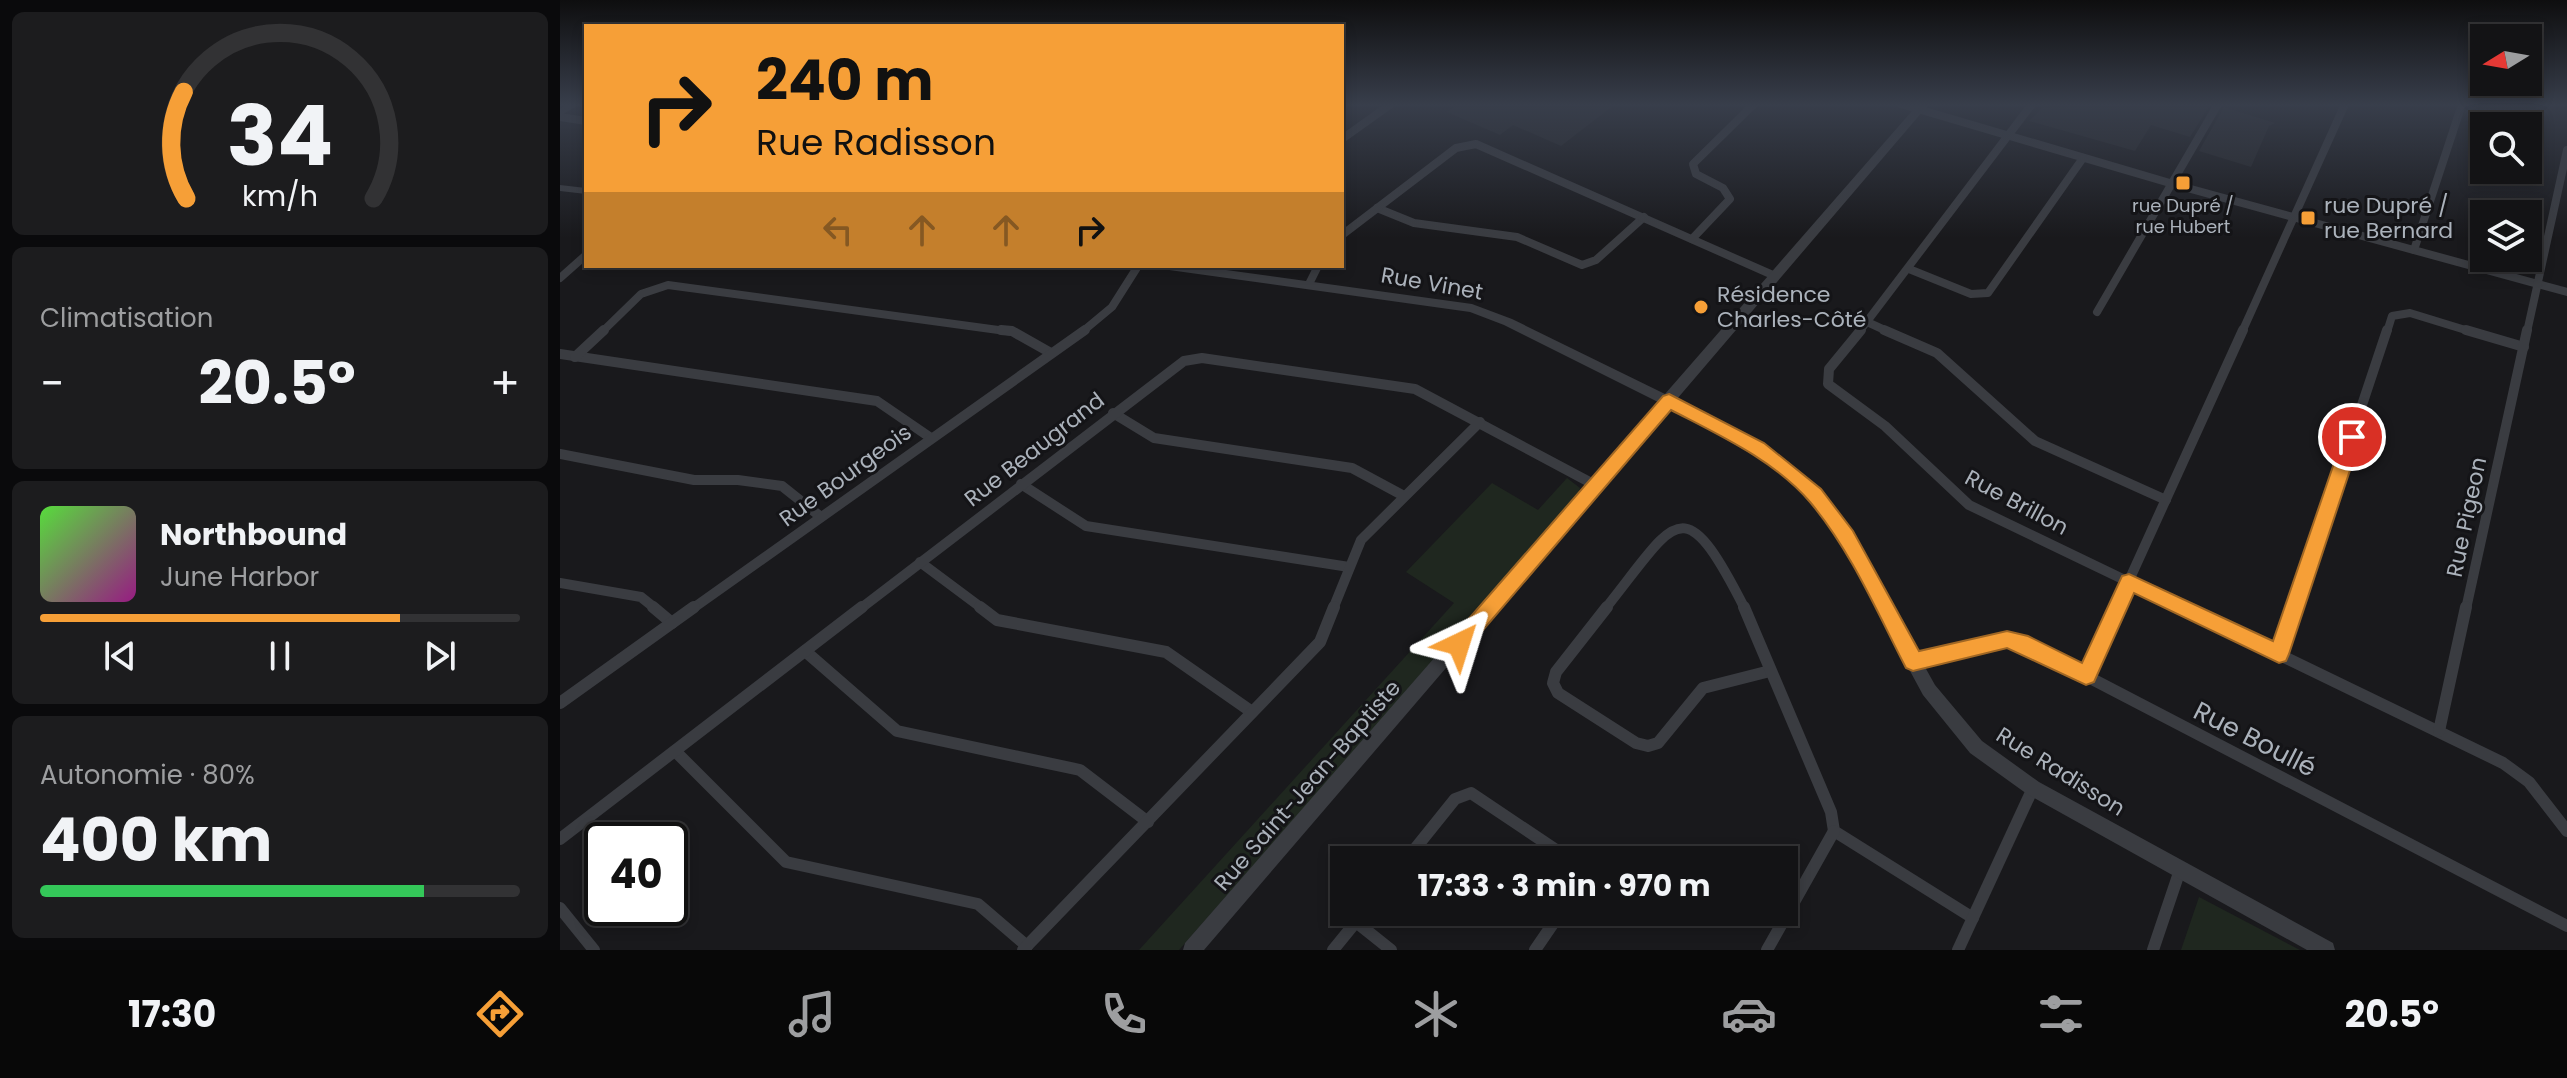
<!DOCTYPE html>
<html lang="fr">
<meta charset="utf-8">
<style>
:root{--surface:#131315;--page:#1c1c1e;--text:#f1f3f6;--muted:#9d9ea0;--line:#323234;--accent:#f69f37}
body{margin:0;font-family:Poppins,sans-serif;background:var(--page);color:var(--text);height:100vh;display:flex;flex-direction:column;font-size:30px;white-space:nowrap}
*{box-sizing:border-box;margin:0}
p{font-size:26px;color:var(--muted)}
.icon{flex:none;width:44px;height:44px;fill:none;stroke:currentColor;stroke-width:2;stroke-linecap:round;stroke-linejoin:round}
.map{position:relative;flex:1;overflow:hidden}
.panel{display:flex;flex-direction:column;gap:12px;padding:12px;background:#0a0a0c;width:560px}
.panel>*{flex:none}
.guide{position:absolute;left:24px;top:24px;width:760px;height:244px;border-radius:0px;box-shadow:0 4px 12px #0003,0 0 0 2px var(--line);background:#f69f37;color:#111;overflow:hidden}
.needle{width:52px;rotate:259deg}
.controls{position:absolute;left:1910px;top:24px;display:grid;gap:16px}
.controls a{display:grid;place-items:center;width:72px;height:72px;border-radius:0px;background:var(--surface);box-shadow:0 4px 12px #0003,0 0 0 2px var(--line);font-size:40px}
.speed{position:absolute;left:24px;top:822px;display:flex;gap:16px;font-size:40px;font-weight:700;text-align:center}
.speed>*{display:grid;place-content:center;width:104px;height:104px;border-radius:50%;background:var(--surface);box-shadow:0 4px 12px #0003,0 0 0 2px var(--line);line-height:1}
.speed .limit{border:4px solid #111;border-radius:12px;background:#fff;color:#111}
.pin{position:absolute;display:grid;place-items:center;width:68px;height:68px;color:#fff;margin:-34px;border:4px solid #fff;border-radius:50%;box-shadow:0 2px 8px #0007}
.me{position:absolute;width:88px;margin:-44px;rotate:41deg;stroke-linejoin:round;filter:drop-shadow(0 0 6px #0008)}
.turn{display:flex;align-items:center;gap:28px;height:168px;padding:0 40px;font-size:36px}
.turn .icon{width:104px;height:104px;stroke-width:2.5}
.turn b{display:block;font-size:56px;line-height:68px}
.lanes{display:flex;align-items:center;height:76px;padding:0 40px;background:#0003;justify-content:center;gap:40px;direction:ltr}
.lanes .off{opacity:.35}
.big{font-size:60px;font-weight:700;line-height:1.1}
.panel .tile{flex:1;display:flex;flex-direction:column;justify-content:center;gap:12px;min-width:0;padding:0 28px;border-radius:12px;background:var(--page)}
.panel .dial{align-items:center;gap:0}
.dial svg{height:208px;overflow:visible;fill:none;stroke:var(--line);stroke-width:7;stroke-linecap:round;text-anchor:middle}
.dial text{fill:var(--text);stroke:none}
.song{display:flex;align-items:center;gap:24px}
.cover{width:96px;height:96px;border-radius:12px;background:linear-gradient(135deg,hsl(110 70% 55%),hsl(310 70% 35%))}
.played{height:8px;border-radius:4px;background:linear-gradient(90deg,var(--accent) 75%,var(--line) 75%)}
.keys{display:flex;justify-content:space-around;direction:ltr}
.heat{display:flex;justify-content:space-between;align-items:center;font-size:44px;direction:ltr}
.charge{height:12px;border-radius:6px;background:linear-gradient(90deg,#34c759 80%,var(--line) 0)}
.trip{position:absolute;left:770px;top:846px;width:468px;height:80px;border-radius:0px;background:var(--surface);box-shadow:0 4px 12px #0003,0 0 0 2px var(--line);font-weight:700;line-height:80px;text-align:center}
.dock{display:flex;height:128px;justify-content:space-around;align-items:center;background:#080808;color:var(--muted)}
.dock .icon{width:56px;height:56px}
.dock .current{color:var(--accent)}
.dock b{font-size:36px;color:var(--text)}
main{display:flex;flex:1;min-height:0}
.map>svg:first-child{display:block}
.built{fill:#252629}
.green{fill:#1f271f}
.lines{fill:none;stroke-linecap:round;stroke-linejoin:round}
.minor-far2{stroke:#3a3c41;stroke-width:8}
.minor-far1{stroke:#3a3c41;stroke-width:10}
.minor{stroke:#3a3c41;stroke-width:12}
.tertiary{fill:#3a3c41;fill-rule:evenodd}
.route{fill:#f69f37;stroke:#a06724;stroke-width:2}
.poi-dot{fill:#f69f37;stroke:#141417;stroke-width:3}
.labels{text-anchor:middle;stroke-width:6;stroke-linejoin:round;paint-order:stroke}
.far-poi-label{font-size:18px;fill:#abb2bb;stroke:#141417}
.poi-label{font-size:22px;fill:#abb2bb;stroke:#141417;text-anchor:start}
.street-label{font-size:22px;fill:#abb2bb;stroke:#141417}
.near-street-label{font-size:26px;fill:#abb2bb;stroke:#141417}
</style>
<main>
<section class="panel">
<div class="tile dial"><svg viewBox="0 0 100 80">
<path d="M14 69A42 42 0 1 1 86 69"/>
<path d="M14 69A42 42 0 0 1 13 28" stroke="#f69f37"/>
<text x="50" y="56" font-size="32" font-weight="700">34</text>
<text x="50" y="72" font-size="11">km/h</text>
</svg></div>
<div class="tile"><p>Climatisation</p>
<div class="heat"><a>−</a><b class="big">20.5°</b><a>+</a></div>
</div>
<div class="tile">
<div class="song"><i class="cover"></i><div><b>Northbound</b><p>June Harbor</p></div></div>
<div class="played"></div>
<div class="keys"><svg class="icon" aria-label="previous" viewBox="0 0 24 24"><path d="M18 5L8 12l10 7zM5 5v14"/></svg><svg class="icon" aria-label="pause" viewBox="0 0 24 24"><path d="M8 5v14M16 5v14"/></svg><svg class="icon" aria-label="next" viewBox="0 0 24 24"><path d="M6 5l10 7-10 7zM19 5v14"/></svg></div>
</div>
<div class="tile"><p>Autonomie · 80%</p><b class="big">400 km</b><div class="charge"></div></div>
</section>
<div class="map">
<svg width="2007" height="950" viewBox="0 0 2007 950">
<rect width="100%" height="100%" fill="#19191c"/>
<!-- built -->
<g class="built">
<polygon points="898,104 1054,104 1054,105 1001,146 953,125 940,135 887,112"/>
<polygon points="1492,105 1650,105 1630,137 1591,125 1575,151 1469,121 1483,107 1489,108"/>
<polygon points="1664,107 1715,123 1709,126 1691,167 1639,151"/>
</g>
<!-- green -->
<g class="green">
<polygon points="1007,478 1020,488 1018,497 619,950 579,950 894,603 846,572 932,483 978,510"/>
<polygon points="1639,897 1641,898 1740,950 1621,950"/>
</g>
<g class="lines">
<!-- minor-far2 -->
<g class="minor-far2">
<polyline points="1341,104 1620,186 2007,292"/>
<polyline points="0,117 26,121"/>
<polyline points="782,139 831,104"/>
<polyline points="817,208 854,223 957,237 1022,265 1036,260 1084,217"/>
<polyline points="782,235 896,148 916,144 1215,276"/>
<polyline points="1132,239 1170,199 1163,188 1136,174 1133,164 1194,104"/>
<polyline points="1854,250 1902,104"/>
<polyline points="1349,269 1411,294 1428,293 1523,158"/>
<polyline points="0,278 26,255"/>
<polyline points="749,284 758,266"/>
<polyline points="1537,312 1658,104"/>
<polyline points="1305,321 1329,332"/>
<polyline points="42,332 81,294 108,285 453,332"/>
<polyline points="522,332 552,307 578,266"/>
<polyline points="1299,332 1472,104"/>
<polyline points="1682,332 1785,104"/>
<polyline points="1827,332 1832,316 1850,313 1912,332"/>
<polyline points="1967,332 2007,150"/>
</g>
<!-- minor-far1 -->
<g class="minor-far1">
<polyline points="441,330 452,331 491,353"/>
<polyline points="1301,330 1269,369 1268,384 1325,426 1409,505 1625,609"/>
<polyline points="1324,330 1377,353 1475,441 1606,500"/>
<polyline points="1906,330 1964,347"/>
<polyline points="0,354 317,401 371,438"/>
<polyline points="15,357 44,330"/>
<polyline points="553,413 594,438 792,468 844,496"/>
<polyline points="0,454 134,480 178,480 222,486 261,517"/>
<polyline points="461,484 526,526 789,567"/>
<polyline points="360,562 423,609"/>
<polyline points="0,583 81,597 96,609"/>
<polyline points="132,609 525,330"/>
<polyline points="300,609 624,361 642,358 855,389 1037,486"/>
<polyline points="773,609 801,540 920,422"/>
<path d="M1045 609C1117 519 1122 485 1185 609"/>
<polyline points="1556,609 1683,330"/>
<polyline points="1734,609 1827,330"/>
<polyline points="1906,609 1967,330"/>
</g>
<!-- minor -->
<g class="minor">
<polyline points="93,607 112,623"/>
<polyline points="420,607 437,620 606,652 692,712"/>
<polyline points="1047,607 996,672 993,683 998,693 1076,743 1088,746 1098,743 1143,688 1210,671"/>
<polyline points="1184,607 1271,812 1274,831 1413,918"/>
<polyline points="1621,607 1943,763 1969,782 2007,831"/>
<polyline points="245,651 337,731 520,770 588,822"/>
<polyline points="1719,654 1735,607"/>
<polyline points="1353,662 1442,640 1461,642 2007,926"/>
<polyline points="1526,676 1557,607"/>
<polyline points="0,703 134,607"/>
<polyline points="1879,731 1906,607"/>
<polyline points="115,751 226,862 418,904 467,946"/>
<polyline points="0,839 302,607"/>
<polyline points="846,860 895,799 911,793 1011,860"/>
<polyline points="0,908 34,950"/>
<polyline points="796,922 831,950"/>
<polyline points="463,950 760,642 774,607"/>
<polyline points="773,950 804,912"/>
<polyline points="975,950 1001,912"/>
<polyline points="1207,950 1274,831"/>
<polyline points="1398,950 1473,788"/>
<polyline points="1593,950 1620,870"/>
</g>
<!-- tertiary -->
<g class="tertiary">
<polygon points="7,104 20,104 0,116 0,109"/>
<polygon points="1358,104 1369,104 1117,399 1229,462 1280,515 1375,685 1422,741 1479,782 1773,943 1775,950 1747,950 1467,794 1410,753 1363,695 1270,523 1219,470 1110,407 644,950 623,950 625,943 1098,402 944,325 910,312 609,270 603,266 637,266 912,304 952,319 1105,394"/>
<polygon points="0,185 26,188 26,194 0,191"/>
</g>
</g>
<!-- sky -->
<linearGradient id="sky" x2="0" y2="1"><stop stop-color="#0e0e0f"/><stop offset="0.44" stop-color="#383e4b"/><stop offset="1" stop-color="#383e4b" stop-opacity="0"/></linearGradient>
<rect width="2007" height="238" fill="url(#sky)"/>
<!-- route -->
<path class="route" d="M1109 394 1204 443 1261 489 1293 531 1359 651 1447 631 1468 636 1522 663 1562 576 1569 574 1713 641 1783 437 1792 430 1801 437 1729 654 1726 661 1719 663 1574 593 1534 682 1526 685 1447 648 1353 671 1346 668C1317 612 1291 551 1250 502 1214 460 1159 435 1111 410L906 650H892L889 644 892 638 1103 396Z"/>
<!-- markers -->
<g class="poi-dot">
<rect x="1615" y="175" width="16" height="16" rx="4"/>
<rect x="1740" y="210" width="16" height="16" rx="4"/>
<circle cx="1141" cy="307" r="8"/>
</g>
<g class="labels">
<!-- far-poi labels -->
<g class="far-poi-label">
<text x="1623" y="212">rue Dupré /<tspan x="1623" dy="21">rue Hubert</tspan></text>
</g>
<!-- poi labels -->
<g class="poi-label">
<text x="1764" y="213">rue Dupré /<tspan x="1764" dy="25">rue Bernard</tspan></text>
<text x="1157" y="302">Résidence<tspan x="1157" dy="25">Charles-Côté</tspan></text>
</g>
<!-- street labels -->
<g class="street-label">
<text transform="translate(872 283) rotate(10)" y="8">Rue Vinet</text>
<text transform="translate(474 449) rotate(-38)" y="8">Rue Beaugrand</text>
<text transform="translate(285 475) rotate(-36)" y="8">Rue Bourgeois</text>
<text transform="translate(1457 502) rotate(28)" y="8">Rue Brillon</text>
<text transform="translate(1906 517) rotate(-78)" y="8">Rue Pigeon</text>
<text transform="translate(1501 771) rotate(32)" y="8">Rue Radisson</text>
<text transform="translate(747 785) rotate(-49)" y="8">Rue Saint-Jean-Baptiste</text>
</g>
<!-- near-street labels -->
<g class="near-street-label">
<text transform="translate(1695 739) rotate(27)" y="9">Rue Boullé</text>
</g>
</g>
</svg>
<div class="controls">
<a><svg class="needle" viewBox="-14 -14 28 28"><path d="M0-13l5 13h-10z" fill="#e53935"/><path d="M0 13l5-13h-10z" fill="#9d9ea0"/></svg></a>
<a><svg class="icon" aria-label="search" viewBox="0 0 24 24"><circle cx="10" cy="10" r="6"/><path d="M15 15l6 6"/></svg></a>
<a><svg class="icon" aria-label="layers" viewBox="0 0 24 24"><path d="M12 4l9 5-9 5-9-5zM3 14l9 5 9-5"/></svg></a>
</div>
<div class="speed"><div class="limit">40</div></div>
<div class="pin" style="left:1792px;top:437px;background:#d93025"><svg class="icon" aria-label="arrive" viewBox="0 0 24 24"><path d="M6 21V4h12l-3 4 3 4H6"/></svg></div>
<svg class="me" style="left:899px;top:644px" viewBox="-20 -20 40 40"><path d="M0-17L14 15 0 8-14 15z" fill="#f69f37" stroke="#fff" stroke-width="4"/></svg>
<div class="trip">17:33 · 3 min · 970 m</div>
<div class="guide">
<div class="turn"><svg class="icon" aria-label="right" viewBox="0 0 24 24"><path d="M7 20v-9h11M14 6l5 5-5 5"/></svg><div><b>240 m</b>Rue Radisson</div></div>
<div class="lanes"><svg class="icon off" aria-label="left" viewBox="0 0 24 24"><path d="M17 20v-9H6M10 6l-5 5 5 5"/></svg><svg class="icon off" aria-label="ahead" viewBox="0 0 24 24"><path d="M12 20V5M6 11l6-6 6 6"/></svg><svg class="icon off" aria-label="ahead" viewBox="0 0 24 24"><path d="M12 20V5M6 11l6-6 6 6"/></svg><svg class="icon" aria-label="right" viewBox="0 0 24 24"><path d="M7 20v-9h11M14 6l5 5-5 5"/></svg></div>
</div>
</div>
</main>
<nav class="dock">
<b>17:30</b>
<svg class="icon current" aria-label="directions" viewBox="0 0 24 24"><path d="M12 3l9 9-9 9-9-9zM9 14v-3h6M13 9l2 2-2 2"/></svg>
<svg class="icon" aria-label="music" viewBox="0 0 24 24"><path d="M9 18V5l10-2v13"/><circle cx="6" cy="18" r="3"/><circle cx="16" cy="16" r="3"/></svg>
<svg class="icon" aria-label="phone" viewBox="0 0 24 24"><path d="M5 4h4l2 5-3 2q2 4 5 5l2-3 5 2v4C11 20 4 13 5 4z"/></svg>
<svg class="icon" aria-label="climate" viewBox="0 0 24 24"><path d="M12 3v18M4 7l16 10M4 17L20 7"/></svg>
<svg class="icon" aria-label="car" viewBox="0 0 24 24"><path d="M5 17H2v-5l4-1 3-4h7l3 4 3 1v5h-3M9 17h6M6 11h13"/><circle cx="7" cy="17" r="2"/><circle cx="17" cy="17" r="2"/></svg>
<svg class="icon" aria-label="filters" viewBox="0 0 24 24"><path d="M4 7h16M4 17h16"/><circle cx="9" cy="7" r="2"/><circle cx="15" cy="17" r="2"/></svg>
<b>20.5°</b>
</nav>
